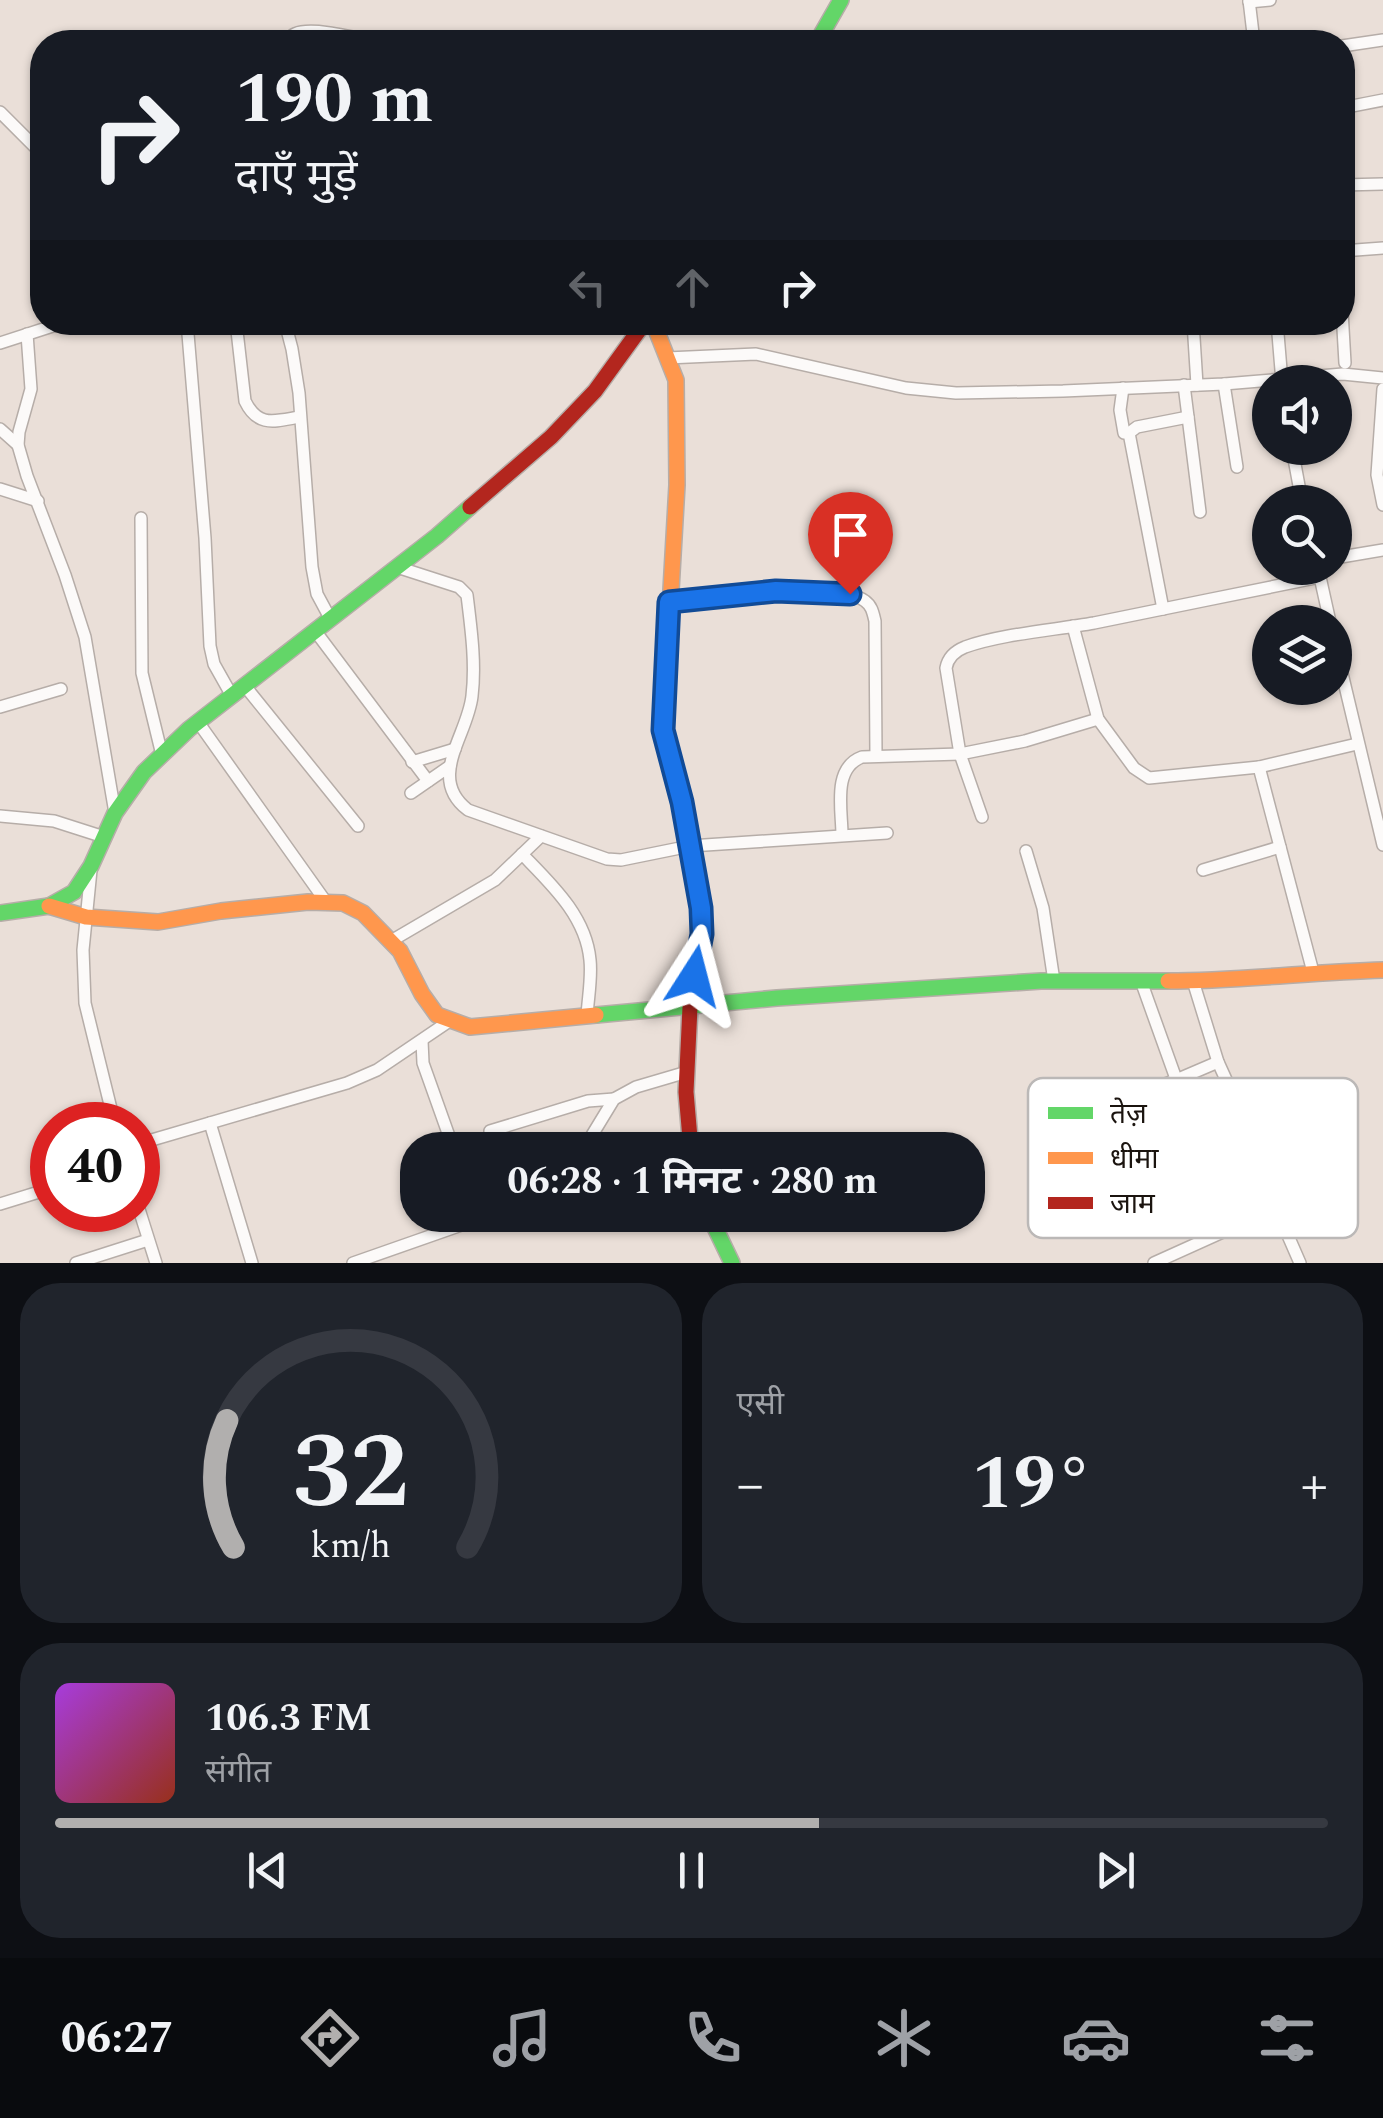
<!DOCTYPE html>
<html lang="hi">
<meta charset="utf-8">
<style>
:root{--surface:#171b24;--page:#20242c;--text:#f1f3f6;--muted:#9ea1a6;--line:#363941;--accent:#b1afae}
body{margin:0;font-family:Spectral,"Noto Sans Devanagari",serif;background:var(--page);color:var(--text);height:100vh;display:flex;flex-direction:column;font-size:38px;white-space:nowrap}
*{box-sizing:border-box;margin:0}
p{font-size:32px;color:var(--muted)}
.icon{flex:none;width:55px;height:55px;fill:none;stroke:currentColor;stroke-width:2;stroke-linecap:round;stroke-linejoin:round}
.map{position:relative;height:1263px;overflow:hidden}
.side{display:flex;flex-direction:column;gap:20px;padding:20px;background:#0d0f14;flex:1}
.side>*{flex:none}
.banner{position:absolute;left:30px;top:30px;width:1325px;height:305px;border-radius:40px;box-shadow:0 2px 8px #0004;background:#171b24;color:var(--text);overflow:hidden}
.controls{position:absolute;left:1252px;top:365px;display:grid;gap:20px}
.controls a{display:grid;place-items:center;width:100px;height:100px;border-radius:50%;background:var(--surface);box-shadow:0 2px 8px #0004;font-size:50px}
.speed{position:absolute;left:30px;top:1102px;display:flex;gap:20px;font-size:50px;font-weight:700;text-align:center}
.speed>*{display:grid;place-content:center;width:130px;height:130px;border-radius:50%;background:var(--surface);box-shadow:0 2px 8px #0004;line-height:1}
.speed .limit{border:15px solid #d22;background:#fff;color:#111}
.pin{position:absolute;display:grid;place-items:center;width:85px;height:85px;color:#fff;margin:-102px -42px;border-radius:50% 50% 50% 0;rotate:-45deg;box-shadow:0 0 10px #0007}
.pin .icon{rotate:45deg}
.me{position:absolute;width:110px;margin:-55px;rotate:9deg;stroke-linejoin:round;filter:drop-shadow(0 0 8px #0008)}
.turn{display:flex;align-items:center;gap:35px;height:210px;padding:0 40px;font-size:45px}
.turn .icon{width:130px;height:130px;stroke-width:2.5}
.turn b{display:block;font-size:70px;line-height:85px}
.lanes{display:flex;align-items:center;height:95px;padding:0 40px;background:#0003;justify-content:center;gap:50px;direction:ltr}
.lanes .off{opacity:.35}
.big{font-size:75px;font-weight:700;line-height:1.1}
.side .tile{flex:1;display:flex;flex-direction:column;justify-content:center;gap:15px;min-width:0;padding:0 35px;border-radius:40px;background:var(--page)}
.side .dial{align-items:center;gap:0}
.dial svg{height:260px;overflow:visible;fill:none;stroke:var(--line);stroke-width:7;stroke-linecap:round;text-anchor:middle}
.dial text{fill:var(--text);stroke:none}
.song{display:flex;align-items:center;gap:30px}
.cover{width:120px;height:120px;border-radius:15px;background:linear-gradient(135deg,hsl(280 70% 55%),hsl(10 70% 35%))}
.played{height:10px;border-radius:5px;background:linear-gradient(90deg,var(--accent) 60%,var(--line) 60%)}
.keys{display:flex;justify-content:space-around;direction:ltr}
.heat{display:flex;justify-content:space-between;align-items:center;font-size:55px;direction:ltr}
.side .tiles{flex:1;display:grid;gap:20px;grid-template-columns:1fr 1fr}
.tile:last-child{grid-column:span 2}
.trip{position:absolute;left:400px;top:1132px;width:585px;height:100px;border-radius:40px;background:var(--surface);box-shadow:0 2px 8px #0004;font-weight:700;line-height:100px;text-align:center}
.dock{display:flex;height:160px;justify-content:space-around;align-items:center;background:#090b0e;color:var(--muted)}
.dock .icon{width:70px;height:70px}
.dock .on{color:var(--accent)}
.dock b{font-size:45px;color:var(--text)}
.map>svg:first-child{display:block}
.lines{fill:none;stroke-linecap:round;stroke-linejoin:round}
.lane-casing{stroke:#b6ada8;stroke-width:8}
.street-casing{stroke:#b6ada8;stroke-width:14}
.fast-casing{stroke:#b6ada8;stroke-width:18}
.slow-casing{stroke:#b6ada8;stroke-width:18}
.jam-casing{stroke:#b6ada8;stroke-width:18}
.lane{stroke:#fcfaf9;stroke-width:5}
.street{stroke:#fcfaf9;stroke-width:11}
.fast{stroke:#63d668;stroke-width:15}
.slow{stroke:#ff974d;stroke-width:15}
.jam{stroke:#b3261e;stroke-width:15}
.route-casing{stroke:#114b97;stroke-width:25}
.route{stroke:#1a73e8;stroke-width:18}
.key{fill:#fff;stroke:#bbb8b7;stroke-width:2.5}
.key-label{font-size:28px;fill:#1b140f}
</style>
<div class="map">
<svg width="1383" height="1263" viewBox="0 0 1383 1263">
<rect width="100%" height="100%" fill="#eadfd8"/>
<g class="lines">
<defs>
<path id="lane" d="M283 42C287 37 287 34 294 31 314 22 367 38 390 42"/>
<g id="street">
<polyline points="1249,0 1254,42"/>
<polyline points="1249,2 1270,0"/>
<polyline points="1342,46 1383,40"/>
<polyline points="1342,108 1383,100"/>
<polyline points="0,112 42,154"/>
<polyline points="1342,185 1383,184"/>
<polyline points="1342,251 1383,248"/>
<polyline points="1342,311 1345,363"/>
<polyline points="187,322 205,538 210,646 214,664 232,696"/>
<path d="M236 322 245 401C258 428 275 421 300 417"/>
<polyline points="285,322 292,349 299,393 312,567 317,594 331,620"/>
<polyline points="610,322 639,332"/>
<polyline points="1193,322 1197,385"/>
<polyline points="1277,322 1282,382"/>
<polyline points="27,334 31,389 19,432 18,445 27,476 65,575 85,637 115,813"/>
<polyline points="0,343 65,322"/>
<polyline points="667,358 756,354 906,388 956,393 1063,391 1224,384 1343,374 1383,378"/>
<polyline points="1224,384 1237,467"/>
<polyline points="1184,385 1200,512"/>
<polyline points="1123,388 1120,410 1124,433"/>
<polyline points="1383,389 1377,475 1383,505"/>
<polyline points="0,429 18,445"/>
<polyline points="1292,448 1302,502"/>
<polyline points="0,489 38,501"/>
<polyline points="141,518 142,673 162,755"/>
<polyline points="1335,558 1383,550"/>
<path d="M397 567 459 587 467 595C471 628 476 663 472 696 468 735 426 778 468 810L607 859 621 860 690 846 887 833"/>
<polyline points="1318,568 1330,622"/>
<path d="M669 603C707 599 837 580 865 601 872 606 873 613 875 621L876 756"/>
<polyline points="1163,609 1129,433 1137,427 1188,417"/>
<polyline points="1073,626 1098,719 1134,768 1149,778 1259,767 1357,744"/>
<polyline points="316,632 428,781"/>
<polyline points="1335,644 1383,845"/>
<polyline points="245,686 358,826"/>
<polyline points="0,707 61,689"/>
<polyline points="198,722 326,902"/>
<polyline points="412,762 455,749"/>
<polyline points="1259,767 1313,972"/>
<polyline points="411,793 450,766"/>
<polyline points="0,816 54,821 104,837"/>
<path d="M982 817 960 754 946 668C948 657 955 651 965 647 1001 634 1055 630 1094 623 1169 608 1245 592 1320 577"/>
<path d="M842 835C842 810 832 768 862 757L960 754 1025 741 1098 719"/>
<polyline points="1026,851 1043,908 1054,981"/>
<path d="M522 854C551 884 586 916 590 960 592 978 588 998 587 1016"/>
<polyline points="91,870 83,950 85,1003 115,1125"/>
<polyline points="1203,870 1280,847"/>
<polyline points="391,941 495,880 541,836"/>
<polyline points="1141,981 1194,1129"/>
<polyline points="1193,981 1218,1062 1247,1126 1276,1208 1300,1263"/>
<polyline points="422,1041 423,1063 454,1150"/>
<polyline points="1094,1109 1176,1080 1218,1062"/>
<polyline points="210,1123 252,1263"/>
<polyline points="490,1131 588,1101 614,1099"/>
<polyline points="138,1144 347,1083 377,1070 451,1020"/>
<polyline points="583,1150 614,1099 636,1087 687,1072"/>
<polyline points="0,1204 52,1188"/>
<polyline points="138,1206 156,1263"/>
<polyline points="76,1263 148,1240"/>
<polyline points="353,1263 490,1215"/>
<polyline points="1154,1263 1276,1208"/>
</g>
<g id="fast">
<polyline points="817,42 841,0"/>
<polyline points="0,913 49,906 74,892 91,866 115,813 144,772 189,729 437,536 470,507"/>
<polyline points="596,1015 777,998 1041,981 1168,981"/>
<polyline points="709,1215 732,1263"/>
</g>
<g id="slow">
<polyline points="653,322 676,380 677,485 663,730 678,788"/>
<polyline points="49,906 86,917 158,922 221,911 308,902 343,903 363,913 400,951 422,994 437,1015 470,1027 596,1015"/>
<path d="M1168 981C1240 981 1311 972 1383 970"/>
</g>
<g id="jam">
<polyline points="470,507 551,437 595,391 645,322"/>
<polyline points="678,788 701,908 702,934 690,1007 686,1092 691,1150"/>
</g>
</defs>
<!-- lane casing -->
<use href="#lane" class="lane-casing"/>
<!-- street casing -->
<use href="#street" class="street-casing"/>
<!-- fast casing -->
<use href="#fast" class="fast-casing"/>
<!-- slow casing -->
<use href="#slow" class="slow-casing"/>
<!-- jam casing -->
<use href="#jam" class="jam-casing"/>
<!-- lane -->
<use href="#lane" class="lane"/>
<!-- street -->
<use href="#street" class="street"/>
<!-- fast -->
<use href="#fast" class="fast"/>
<!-- slow -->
<use href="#slow" class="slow"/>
<!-- jam -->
<use href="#jam" class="jam"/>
</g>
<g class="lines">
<defs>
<polyline id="route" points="694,976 702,934 701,908 682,802 663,730 669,602 776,591 850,594"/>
</defs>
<!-- route casing -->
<use href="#route" class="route-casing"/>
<!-- route -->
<use href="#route" class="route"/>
</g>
<!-- legend -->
<rect x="1028" y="1078" width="330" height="160" rx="15" class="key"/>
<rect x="1048" y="1107" width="45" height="12" fill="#63d668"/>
<rect x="1048" y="1152" width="45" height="12" fill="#ff974d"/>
<rect x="1048" y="1197" width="45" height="12" fill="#b3261e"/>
<g class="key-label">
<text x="1110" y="1123">तेज़</text>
<text x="1110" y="1168">धीमा</text>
<text x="1110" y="1213">जाम</text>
</g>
</svg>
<div class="controls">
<a><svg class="icon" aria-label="sound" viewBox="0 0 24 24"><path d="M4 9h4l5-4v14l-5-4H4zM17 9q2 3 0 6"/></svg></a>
<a><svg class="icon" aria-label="search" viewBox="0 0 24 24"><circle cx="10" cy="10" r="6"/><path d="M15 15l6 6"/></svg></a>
<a><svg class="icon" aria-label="layers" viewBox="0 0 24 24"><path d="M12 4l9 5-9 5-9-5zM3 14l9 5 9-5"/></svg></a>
</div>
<div class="speed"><div class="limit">40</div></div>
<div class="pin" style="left:850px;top:594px;background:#d93025"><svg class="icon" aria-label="arrive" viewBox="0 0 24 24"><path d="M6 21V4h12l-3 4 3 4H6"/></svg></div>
<svg class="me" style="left:694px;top:976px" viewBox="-20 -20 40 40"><path d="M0-17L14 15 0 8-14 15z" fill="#1a73e8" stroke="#fff" stroke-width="4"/></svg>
<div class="trip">06:28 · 1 मिनट · 280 m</div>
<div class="banner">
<div class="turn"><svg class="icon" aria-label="right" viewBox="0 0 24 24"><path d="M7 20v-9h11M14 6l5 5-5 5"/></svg><div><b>190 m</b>दाएँ मुड़ें</div></div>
<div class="lanes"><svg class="icon off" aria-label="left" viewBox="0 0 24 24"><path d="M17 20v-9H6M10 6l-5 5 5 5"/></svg><svg class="icon off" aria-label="ahead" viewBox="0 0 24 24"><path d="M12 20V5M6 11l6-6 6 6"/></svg><svg class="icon" aria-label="right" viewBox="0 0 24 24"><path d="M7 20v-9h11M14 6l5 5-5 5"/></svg></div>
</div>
</div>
<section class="side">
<div class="tiles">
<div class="tile dial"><svg viewBox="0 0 100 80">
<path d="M14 69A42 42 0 1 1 86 69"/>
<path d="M14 69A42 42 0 0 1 12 30" stroke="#b1afae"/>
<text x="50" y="56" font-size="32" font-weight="700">32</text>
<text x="50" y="72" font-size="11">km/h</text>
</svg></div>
<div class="tile"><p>एसी</p>
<div class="heat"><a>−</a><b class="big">19°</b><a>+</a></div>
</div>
<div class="tile">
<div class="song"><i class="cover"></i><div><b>106.3 FM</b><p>संगीत</p></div></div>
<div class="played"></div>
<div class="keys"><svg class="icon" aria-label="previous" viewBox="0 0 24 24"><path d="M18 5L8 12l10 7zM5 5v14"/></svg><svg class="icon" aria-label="pause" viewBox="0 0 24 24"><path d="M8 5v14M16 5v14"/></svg><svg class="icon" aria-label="next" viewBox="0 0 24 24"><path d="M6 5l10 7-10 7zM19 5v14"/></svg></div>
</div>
</div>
</section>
<nav class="dock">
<b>06:27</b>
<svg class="icon on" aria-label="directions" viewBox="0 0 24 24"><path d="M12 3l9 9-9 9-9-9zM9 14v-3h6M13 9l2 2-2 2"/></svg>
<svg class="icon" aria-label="music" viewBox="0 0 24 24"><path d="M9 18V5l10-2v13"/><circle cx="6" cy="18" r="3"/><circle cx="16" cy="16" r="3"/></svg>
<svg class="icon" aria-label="phone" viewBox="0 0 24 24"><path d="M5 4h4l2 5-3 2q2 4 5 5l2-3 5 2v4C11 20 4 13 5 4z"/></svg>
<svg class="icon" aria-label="climate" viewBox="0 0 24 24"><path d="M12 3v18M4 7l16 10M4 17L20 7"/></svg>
<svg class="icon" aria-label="car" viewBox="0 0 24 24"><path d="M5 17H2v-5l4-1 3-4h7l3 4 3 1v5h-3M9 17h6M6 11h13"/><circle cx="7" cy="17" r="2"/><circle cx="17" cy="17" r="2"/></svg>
<svg class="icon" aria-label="filters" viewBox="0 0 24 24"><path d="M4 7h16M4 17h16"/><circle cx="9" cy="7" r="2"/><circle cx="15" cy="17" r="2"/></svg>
</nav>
